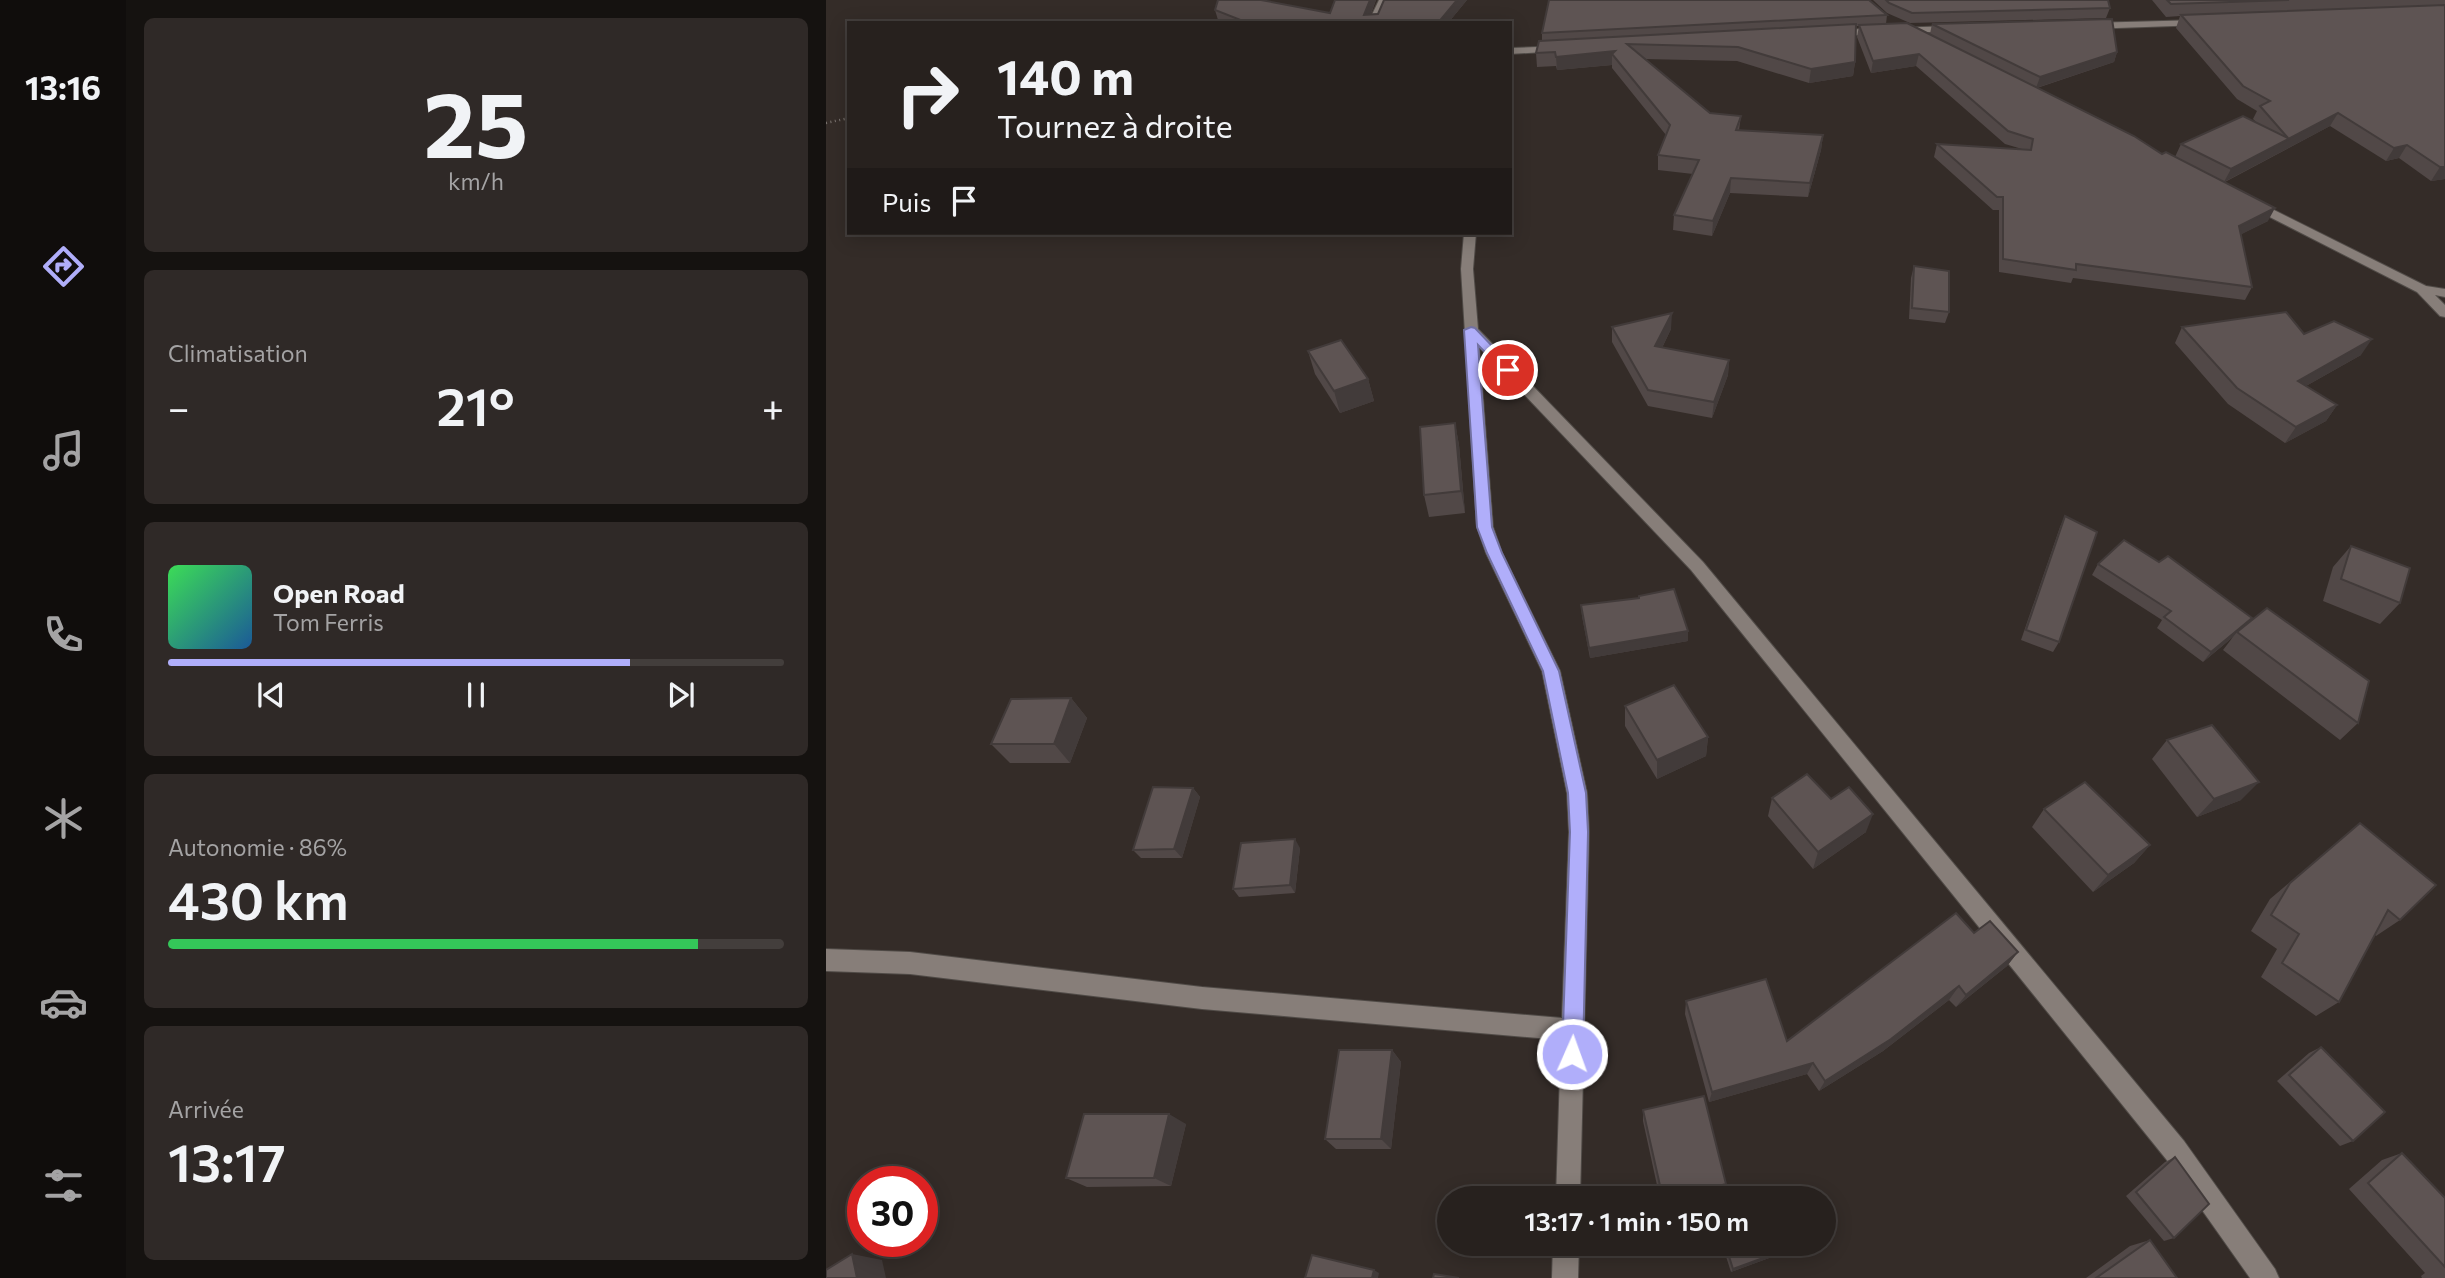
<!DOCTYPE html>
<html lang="fr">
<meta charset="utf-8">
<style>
:root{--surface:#27211e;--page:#2f2927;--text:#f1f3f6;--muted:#a4a3a4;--line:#433e3c;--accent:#b0aefa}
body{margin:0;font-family:Commissioner,sans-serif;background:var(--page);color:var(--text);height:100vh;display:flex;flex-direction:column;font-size:26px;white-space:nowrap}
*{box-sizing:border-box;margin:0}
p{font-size:23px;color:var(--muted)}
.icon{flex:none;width:38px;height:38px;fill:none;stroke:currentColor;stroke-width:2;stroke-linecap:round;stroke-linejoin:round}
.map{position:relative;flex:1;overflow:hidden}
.panel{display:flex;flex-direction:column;gap:18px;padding:18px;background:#151210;width:700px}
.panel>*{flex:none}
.top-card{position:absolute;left:21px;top:21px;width:665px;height:214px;border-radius:0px;box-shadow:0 4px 18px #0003,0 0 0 2px var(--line);background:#27211e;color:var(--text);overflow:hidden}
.speed{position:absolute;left:21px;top:1166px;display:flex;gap:14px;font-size:35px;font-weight:700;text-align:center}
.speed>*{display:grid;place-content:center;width:91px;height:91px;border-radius:50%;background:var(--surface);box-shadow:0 4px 18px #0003,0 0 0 2px var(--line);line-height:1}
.speed .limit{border:10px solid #d22;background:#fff;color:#111}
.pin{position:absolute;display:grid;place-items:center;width:60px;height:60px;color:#fff;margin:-30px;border:4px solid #fff;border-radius:50%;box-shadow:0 2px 7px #0007}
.me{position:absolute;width:77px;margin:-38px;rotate:2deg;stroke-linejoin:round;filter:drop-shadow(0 0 5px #0008)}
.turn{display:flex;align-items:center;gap:24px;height:147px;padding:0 35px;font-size:32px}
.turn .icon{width:91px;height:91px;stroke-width:2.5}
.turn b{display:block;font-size:49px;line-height:60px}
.then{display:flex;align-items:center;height:66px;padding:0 35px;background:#0003;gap:14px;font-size:26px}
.big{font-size:52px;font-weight:600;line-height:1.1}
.panel .card{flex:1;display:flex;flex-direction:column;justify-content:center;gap:10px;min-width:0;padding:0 24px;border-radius:10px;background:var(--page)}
.panel .dial{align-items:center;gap:0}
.dial b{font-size:91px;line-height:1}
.song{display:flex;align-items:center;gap:21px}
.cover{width:84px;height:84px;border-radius:10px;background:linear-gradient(135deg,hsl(130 70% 55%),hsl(210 70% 35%))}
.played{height:7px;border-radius:4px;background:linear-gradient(90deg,var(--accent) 75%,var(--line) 75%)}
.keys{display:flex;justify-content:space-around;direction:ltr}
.heat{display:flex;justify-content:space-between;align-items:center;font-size:38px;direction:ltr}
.charge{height:10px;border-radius:5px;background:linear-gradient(90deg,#34c759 86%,var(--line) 0)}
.trip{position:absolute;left:611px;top:1186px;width:399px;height:70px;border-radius:35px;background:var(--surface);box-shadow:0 4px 18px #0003,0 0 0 2px var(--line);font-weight:600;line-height:70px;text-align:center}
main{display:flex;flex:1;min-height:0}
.tabs{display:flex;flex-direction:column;width:126px;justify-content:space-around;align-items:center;background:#100d0c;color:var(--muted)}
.tabs .icon{width:49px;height:49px}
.tabs .active{color:var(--accent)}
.tabs b{font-size:32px;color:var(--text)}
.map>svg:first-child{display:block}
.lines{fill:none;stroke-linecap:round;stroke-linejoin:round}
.minor-casing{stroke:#504b47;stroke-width:2}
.path{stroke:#7c7571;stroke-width:2.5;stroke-dasharray:1 3.5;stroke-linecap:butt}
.minor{fill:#877e79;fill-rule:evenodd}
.wall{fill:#514847}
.shaded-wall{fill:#423b3a}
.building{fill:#5e5453;stroke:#423b3a;stroke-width:2}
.route{fill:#b0aefa;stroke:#7271a2;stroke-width:2}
</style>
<main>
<nav class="tabs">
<b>13:16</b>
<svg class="icon active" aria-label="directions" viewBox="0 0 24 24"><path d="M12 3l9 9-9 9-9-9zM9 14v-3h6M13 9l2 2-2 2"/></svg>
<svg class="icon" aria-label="music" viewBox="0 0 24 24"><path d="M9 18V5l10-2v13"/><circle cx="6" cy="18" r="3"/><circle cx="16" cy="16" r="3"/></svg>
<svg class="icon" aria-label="phone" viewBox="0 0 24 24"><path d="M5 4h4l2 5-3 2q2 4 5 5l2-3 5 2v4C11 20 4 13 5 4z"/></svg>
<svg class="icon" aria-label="climate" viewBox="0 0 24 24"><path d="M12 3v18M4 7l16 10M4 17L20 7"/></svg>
<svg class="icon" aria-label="car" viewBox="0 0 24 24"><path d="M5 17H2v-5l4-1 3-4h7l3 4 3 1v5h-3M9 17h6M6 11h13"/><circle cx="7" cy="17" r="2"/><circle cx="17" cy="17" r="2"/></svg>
<svg class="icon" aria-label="filters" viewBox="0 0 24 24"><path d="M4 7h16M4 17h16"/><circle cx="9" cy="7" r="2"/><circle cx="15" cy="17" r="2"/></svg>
</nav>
<section class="panel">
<div class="card dial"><b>25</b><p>km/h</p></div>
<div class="card"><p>Climatisation</p>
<div class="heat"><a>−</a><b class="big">21°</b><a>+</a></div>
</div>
<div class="card">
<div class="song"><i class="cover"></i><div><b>Open Road</b><p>Tom Ferris</p></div></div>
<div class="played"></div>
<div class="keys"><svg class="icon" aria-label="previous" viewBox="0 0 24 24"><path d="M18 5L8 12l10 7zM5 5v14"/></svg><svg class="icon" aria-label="pause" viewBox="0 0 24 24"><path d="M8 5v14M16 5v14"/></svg><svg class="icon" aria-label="next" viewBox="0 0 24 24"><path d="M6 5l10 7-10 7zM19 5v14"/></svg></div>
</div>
<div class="card"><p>Autonomie · 86%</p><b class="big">430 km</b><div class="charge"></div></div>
<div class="card"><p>Arrivée</p><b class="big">13:17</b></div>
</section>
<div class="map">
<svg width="1619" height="1278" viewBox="0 0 1619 1278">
<rect width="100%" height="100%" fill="#342c28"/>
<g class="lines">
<defs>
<g id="minor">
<polygon points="553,0 563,0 552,23 542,23"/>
<polygon points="1374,20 1379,23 1377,25 1262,29 1257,26 1262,23"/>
<polygon points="1126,26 1131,29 1129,31 1007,36 1002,33 1007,30"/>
<polygon points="737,46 737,50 734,51 684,54 684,48"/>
<polygon points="1426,199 1600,286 1619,289 1619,297 1609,295 1619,305 1619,317 1614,316 1591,292 1422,206 1420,203"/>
<polygon points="638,233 650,233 647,269 652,329 877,562 1358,1141 1449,1269 1453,1278 1424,1278 1340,1159 865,570 653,347 667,527 676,553 734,671 761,793 763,832 754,1199 730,1199 735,1040 376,1009 84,974 0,971 0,949 84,952 376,987 736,1018 743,832 741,793 716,671 660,553 651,527 635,269"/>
<polygon points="727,1244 753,1244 752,1278 726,1278"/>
</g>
</defs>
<!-- minor casing -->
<use href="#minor" class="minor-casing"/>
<!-- path -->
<polyline class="path" points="0,123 23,118"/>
<!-- minor -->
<use href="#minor" class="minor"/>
</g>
<!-- wall -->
<g class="wall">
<polygon points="509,0 550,0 545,14 641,0 622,23 398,23 392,20 389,10 504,13"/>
<polygon points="1047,0 1282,0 1284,8 1280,18 1084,23 1061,13"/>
<polygon points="1326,0 1619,0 1619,179 1605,181 1573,158 1560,161 1504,126 1399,182 1442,221 1415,234 1426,287 1419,300 1247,278 1245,283 1173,272 1173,210 1167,210 1108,157 1111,144 1196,149 1179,144 1090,66 1045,73 1031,37 1033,26 1030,26 1029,62 1027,76 983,83 911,61 818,59 884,113 915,116 913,130 997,135 995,150 982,197 904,193 886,236 847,230 848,215 867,174 832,170 832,155 840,135 786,68 786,65 731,70 730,66 711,67 710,53 716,41 716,33 1061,15 1060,24 1104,34 1106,24 1291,52 1288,62 1211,88 1336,154 1349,157 1355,144 1431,123 1427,119 1431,111 1411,99 1350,28 1354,16 1340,17"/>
<polygon points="1088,266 1123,312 1119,323 1083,319 1085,278"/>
<polygon points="786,327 845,329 836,348 903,360 902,375 886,418 822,406 786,342"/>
<polygon points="1356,327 1478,334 1535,355 1480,386 1511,405 1500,421 1459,443 1402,404 1349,343"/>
<polygon points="482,351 542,379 548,401 514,413 489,374"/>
<polygon points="629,423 633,445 639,513 603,517 598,495"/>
<polygon points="1239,516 1233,642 1227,652 1195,640 1234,527"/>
<polygon points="1525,546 1574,603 1554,624 1497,601 1507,567"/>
<polygon points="1272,564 1426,618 1421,625 1532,723 1514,740 1397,650 1407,637 1377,662 1331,628 1336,620 1266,575"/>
<polygon points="813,596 862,631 862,641 764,658 756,616 755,605 813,598"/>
<polygon points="245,698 261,718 244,763 184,763 165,744"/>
<polygon points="799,706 882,737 880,756 831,779 799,726"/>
<polygon points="1341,740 1415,800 1371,817 1326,759"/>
<polygon points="367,788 374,797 356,858 315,858 307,850"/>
<polygon points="946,798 1005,799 1040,832 987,869 942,816"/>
<polygon points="1218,809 1324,845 1308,863 1267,892 1206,827"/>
<polygon points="1534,823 1574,920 1550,936 1549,935 1513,1002 1490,1016 1435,977 1451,949 1425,931 1444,899"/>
<polygon points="474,848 469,893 413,897 407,889"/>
<polygon points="1148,933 1192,952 1181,966 1130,1007 1123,1000 1057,1051 993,1091 981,1074 883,1102 859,1014 860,1001 961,1041"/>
<polygon points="1495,1047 1527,1141 1514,1146 1451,1081 1483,1053"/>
<polygon points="566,1050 575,1062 565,1149 510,1149 499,1139"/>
<polygon points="817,1110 900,1184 897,1192 872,1199 834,1199 817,1121"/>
<polygon points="360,1124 345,1186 261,1187 240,1178"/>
<polygon points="1576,1153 1619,1198 1619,1278 1596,1278 1595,1276 1599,1273 1523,1189 1556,1160"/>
<polygon points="1349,1157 1348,1238 1338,1241 1300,1196 1339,1162"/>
<polygon points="1324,1240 1351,1278 1260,1278 1304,1246"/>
<polygon points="896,1244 972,1244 970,1248 905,1272"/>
</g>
<!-- shaded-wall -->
<g class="shaded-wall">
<polygon points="544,0 550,0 541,23 538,15"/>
<polygon points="631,0 641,0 622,23 612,23"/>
<polygon points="789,51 786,54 786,65 731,70 730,57"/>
<polygon points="1291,52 1288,62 1210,88 1214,77"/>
<polygon points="1093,54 1090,66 1045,73 1047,61"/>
<polygon points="1029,62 1027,76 983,83 985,69"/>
<polygon points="1512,113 1504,126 1398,182 1405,169"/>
<polygon points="997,135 995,150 982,197 984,183"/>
<polygon points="1581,145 1573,158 1560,161 1568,148"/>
<polygon points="1614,167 1619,167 1619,179 1605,181"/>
<polygon points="905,178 904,193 886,236 887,221"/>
<polygon points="1449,208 1442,221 1406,239 1413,226"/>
<polygon points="846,313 845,329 829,362 829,346"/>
<polygon points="1546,339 1535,355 1462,396 1472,381"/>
<polygon points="903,360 902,375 886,418 888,402"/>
<polygon points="542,379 548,401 514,413 508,391"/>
<polygon points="1511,405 1500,421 1459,443 1470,427"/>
<polygon points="629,423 633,445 639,513 635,491"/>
<polygon points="1426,618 1418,628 1411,632 1407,637 1377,662 1385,652"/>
<polygon points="862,631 862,641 764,658 763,648"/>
<polygon points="245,698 261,718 244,763 228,744"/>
<polygon points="882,737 880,756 831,779 831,760"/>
<polygon points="1433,782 1415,800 1371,817 1388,799"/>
<polygon points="367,788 374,797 356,858 348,849"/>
<polygon points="1047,814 1040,832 987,869 992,852"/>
<polygon points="469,839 474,848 469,893 464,885"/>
<polygon points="1324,845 1308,863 1267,892 1282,875"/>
<polygon points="1192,952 1181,966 1130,1007 1140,995"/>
<polygon points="1133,986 1123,1000 1057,1051 993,1091 999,1081"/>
<polygon points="566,1050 575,1062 565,1149 555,1139"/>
<polygon points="987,1063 981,1074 883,1102 886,1092"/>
<polygon points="343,1114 360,1124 345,1186 328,1178"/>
<polygon points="900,1184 897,1192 872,1199 844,1199"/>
<polygon points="973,1245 970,1248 905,1272 907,1269"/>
<polygon points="26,1254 56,1260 60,1278 31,1278"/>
<polygon points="548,1270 553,1273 552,1278 546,1278"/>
</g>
<!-- building -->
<g class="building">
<polygon points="392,0 435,0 504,13 509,0 544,0 538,15 552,14 558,0 631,0 612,23 422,23 389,10"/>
<polygon points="723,0 1043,0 1061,15 716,33"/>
<polygon points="1060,0 1282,0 1284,8 1086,13 1063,3"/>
<polygon points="1341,0 1463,0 1345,4"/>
<polygon points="1619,5 1619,167 1614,167 1581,145 1568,148 1512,113 1405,169 1355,144 1417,116 1462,138 1434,106 1444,101 1417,86 1355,15"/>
<polygon points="1286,19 1291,52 1214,77 1106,24"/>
<polygon points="1081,23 1308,136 1336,154 1340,152 1449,208 1413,226 1426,287 1250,264 1250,270 1177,259 1177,197 1171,197 1111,144 1205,150 1207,139 1182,131 1093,54 1047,61 1033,25"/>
<polygon points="1030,24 1029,62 985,69 912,47 801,44 884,113 915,116 910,130 997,135 984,183 905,178 887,221 848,215 873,160 832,155 844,125 786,54 789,51 730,57 729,52 710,53 713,41"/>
<polygon points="1088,266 1123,271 1123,312 1086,308"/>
<polygon points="1460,312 1478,334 1508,321 1546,339 1472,381 1511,405 1470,427 1411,388 1356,327"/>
<polygon points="846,313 829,346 903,360 888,402 822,390 786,327"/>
<polygon points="515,340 542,379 508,391 482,351"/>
<polygon points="629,423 635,491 598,495 594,427"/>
<polygon points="1239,516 1271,532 1233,642 1200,630"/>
<polygon points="1298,540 1333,562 1342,556 1426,618 1385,652 1338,617 1345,611 1272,564"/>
<polygon points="1525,546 1584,568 1574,603 1515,579"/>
<polygon points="848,589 862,631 763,648 755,605 813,598 813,596"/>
<polygon points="1441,608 1543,681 1532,723 1411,632"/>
<polygon points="848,685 882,737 831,760 799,706"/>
<polygon points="245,698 228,744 165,744 185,699"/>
<polygon points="1386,725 1433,782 1388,799 1341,740"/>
<polygon points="981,774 1005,799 1023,787 1047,814 992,852 946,798"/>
<polygon points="1259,782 1324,845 1282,875 1218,809"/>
<polygon points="327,787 367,788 348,849 307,850"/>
<polygon points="1534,823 1610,885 1574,920 1562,910 1513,1002 1456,963 1473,934 1445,915 1464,883"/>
<polygon points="469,839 464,885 407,889 415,843"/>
<polygon points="1130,913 1148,933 1164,921 1192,952 1140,995 1133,986 1065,1039 999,1081 987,1063 886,1092 860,1001 940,979 961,1041"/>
<polygon points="1495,1047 1559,1112 1527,1141 1463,1075"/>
<polygon points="513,1050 566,1050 555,1139 499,1139"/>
<polygon points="878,1096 900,1184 844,1199 837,1199 817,1110"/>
<polygon points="258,1114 343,1114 328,1178 240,1178"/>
<polygon points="1576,1153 1619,1198 1619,1267 1542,1183"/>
<polygon points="1349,1157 1383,1204 1348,1238 1310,1192"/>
<polygon points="951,1189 955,1199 926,1199"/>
<polygon points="1324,1240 1351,1278 1270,1278"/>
<polygon points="899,1244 972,1244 973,1245 907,1269"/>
<polygon points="26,1254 31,1278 0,1278 0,1270"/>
<polygon points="486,1255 548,1270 546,1278 479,1278"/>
<polygon points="608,1274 633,1278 607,1278"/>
</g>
<!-- route -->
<polygon class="route" points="645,327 649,328 689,370 682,374 678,372 652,345 666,527 676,553 733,671 760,793 762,832 757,1054 754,1061 746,1064 739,1061 736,1054 744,832 742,793 717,671 661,553 651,527 638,330"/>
</svg>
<div class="speed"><div class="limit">30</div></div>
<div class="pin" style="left:682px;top:370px;background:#d93025"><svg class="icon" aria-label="arrive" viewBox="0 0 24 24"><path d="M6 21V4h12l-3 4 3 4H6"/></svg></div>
<svg class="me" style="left:746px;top:1054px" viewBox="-20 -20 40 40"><circle r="17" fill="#b0aefa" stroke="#fff" stroke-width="3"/><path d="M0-11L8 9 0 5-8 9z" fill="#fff"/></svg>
<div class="trip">13:17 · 1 min · 150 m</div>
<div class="top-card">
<div class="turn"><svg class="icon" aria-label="right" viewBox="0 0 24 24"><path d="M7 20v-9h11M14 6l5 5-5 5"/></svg><div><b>140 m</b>Tournez à droite</div></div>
<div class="then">Puis<svg class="icon" aria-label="arrive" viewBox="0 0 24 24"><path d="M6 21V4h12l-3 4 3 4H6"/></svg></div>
</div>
</div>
</main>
